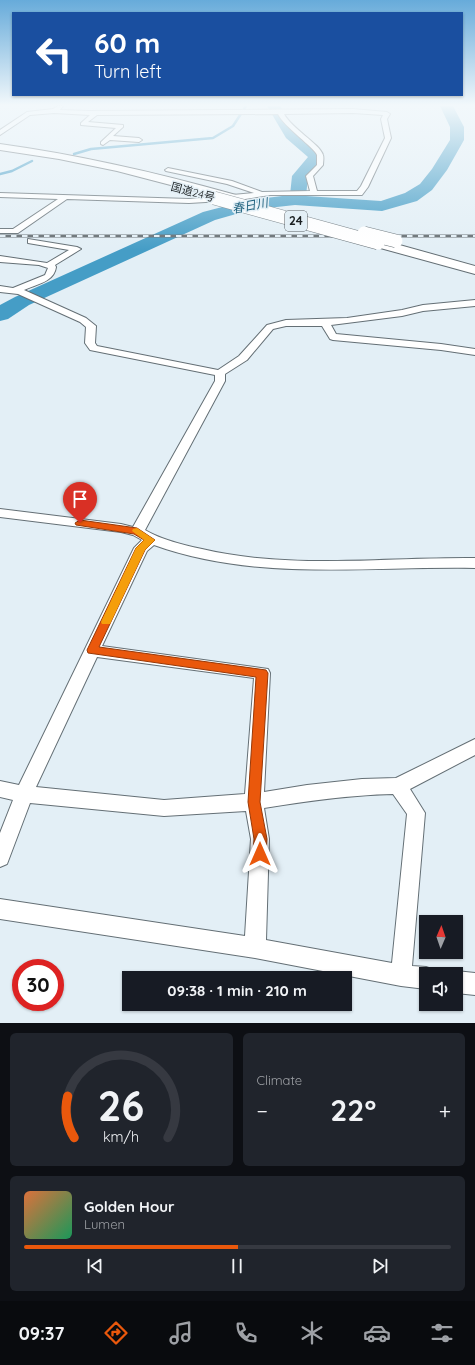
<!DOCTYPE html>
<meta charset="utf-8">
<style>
:root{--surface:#171b24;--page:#20242c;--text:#f1f3f6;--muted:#9ea1a6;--line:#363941;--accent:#ea580c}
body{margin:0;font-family:Quicksand,"Noto Sans JP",sans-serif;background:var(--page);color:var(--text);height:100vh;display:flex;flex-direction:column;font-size:15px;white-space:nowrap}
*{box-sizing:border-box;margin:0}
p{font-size:13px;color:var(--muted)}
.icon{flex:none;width:22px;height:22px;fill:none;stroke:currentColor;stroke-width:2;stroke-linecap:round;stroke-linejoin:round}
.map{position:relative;height:1023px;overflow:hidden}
.drawer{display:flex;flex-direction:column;gap:10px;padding:10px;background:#0d0f14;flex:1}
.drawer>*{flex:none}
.top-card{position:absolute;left:12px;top:12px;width:451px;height:84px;border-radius:0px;box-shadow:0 1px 3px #0004;background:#1a4fa0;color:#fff;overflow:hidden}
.needle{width:26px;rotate:2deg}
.buttons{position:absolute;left:419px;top:915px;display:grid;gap:8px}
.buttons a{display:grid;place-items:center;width:44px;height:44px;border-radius:0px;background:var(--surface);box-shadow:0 1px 3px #0004;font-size:20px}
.speed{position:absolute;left:12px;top:959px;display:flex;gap:8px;font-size:20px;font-weight:700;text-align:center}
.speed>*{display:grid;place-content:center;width:52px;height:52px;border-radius:50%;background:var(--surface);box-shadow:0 1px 3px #0004;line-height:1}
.speed .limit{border:6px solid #d22;background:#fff;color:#111}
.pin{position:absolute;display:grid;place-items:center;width:34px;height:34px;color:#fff;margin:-41px -17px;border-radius:50% 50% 50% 0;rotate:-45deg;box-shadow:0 0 4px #0007}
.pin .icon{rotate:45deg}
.me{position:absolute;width:44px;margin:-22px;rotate:0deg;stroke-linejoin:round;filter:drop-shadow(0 0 3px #0008)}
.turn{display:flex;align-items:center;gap:14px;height:84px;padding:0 16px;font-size:18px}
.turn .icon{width:52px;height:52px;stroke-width:2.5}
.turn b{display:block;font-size:28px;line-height:34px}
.big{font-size:30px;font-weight:700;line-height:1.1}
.drawer .card{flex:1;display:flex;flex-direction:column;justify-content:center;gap:6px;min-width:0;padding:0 14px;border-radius:6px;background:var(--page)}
.drawer .dial{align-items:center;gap:0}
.dial svg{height:104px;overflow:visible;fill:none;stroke:var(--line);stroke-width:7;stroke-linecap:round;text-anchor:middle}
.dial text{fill:var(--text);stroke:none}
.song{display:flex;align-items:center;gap:12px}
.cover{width:48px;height:48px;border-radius:6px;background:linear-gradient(135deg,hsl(20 70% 55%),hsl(150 70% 35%))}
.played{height:4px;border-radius:2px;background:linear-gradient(90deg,var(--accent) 50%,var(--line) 50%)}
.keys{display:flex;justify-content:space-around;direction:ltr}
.heat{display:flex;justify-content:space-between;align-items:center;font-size:22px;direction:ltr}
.drawer .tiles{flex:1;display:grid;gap:10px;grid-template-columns:1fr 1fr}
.card:last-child{grid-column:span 2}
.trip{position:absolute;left:122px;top:971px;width:230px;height:40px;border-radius:0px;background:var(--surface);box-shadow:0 1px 3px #0004;font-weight:700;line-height:40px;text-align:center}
.tabs{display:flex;height:64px;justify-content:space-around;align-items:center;background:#090b0e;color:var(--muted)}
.tabs .icon{width:28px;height:28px}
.tabs .active{color:var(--accent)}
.tabs b{font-size:18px;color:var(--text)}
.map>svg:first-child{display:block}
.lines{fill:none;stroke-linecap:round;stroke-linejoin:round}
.stream{stroke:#459dc6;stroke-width:2.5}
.river{fill:#459dc6;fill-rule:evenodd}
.minor-casing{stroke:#646f75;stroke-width:2}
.trunk-casing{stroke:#646f75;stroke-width:2}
.minor{fill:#fff;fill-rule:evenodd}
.trunk{fill:#fff;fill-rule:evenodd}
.rail-casing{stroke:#656d71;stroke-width:3}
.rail{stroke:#e3eff6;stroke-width:2;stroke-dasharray:5.5;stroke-linecap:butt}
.trunk-bridge-casing{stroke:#646f75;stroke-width:14;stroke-linecap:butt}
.trunk-bridge{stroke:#fff;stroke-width:13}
.route{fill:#ea580c;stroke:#983908}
.slow{fill:#f59e0b}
.labels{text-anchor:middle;stroke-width:3;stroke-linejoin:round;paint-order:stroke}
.far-street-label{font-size:11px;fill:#1a1f21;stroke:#e3eff6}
.far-water-label{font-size:12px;font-style:italic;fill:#1c5f7c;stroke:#e3eff6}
.shield{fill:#e3eff6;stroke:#565d61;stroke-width:1}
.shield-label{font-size:12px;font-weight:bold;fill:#1a1f21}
</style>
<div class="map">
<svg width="475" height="1023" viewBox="0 0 475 1023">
<rect width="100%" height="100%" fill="#e3eff6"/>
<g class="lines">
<!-- stream -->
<g class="stream">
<polyline points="74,154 91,149 213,138 233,126 246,106"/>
<polyline points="0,174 12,171 32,161"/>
</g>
<!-- river -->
<polygon class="river" points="267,106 280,106 299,135 324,157 308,177 306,196 381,201 405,193 420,184 432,169 450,140 450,127 440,106 453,106 464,127 464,140 447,170 432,190 417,201 382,211 295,205 250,210 215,220 29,305 8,319 0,321 0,305 15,297 203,212 249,200 290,195 292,176 308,157 286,138"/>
<defs>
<g id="minor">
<path d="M58 106H63L60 110 89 111 353 109 387 112 390 114 387 119 391 138 368 187 362 195H270L239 200 189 203 67 199 18 233H0V229H13L58 199 0 197V193L189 199 254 193 227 184 166 171 165 170 168 168 232 181 262 192 310 191 306 176 317 165C317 162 317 158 317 155 315 148 284 127 278 114L97 115 88 122 123 125V127L113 136 139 138 142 140 139 142 110 140 103 145 101 144V142L116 128 81 125V123L90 115 54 113 30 115 0 135V130L27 112 53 109ZM353 113 383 115 381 119 385 138 361 186 357 191H317L313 176 323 165C323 162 324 158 323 155 320 144 291 128 284 114Z"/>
<path d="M28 239 77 247 81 249 55 265 56 267C54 282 37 284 24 290L86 318 96 326 95 343 97 346 218 370 239 356 267 325 286 320 347 318 402 310 423 305 475 300V306L423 311 402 316 331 325 336 334 441 344 475 349V355L441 350 333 340 330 339 322 326H286L273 329 247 360 225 374V381L145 530C162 540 183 545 202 549 291 570 384 557 475 558V568C367 566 257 582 154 545L147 551 102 646 268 669 270 673 264 792 307 785 362 779 396 778 475 739V755L410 789 425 813 412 966 426 967 434 970 435 974H426V989L401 986 255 958 0 919V899L245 936 251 839 246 811 164 816 30 803 7 864 0 867V833L13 800 0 797V781L19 785 134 548 142 540 133 535 121 532 0 517V509L121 524 133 527 215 381V375L90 350 85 343 86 327 80 322 18 294 0 292V286L13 288 45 275 48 268 39 265 0 262V256L47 263 69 250 28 243ZM97 657 254 678 245 794 164 800 36 787ZM393 794 407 814 392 963 266 940 269 839 264 808C307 801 350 795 393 794Z"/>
<polygon points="456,971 475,973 475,995 456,993 456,974 449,974"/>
</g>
<g id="trunk">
<path d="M0 144C80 155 158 173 236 195L238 197 236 199 232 201 117 171 59 159 0 150Z"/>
<polygon points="378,239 475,266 475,274 373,246 371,243 373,240"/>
</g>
</defs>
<!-- minor casing -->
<use href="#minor" class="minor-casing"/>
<!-- trunk casing -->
<use href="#trunk" class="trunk-casing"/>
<!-- minor -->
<use href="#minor" class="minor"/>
<!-- trunk -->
<use href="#trunk" class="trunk"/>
<defs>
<polyline id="rail" points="0,236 475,236"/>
</defs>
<!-- rail casing -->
<use href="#rail" class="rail-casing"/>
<!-- rail -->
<use href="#rail" class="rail"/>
<defs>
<g id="trunk-bridge">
<polyline points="214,198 378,243"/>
<polyline points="364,233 396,241"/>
</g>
</defs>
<!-- trunk-bridge casing -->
<use href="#trunk-bridge" class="trunk-bridge-casing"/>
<!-- trunk-bridge -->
<use href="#trunk-bridge" class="trunk-bridge"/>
</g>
<!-- sky -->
<linearGradient id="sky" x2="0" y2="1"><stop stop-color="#67abda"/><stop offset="0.42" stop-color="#f2f8fb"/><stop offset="1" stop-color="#f2f8fb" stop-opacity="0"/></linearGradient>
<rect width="475" height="250" fill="url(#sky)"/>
<!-- route -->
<polygon class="route" points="80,520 137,528 155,540 145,550 99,647 266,670 268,673 260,802 267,839 266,854 264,859 260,861 255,859 253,854 254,839 248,802 256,677 88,653 87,650 136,548 144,540 134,534 76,525 75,523"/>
<!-- slow -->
<polygon class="slow" points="137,528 155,540 145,550 110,624 102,624 101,622 136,548 144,540 132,531 133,529"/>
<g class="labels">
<!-- far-street labels -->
<g class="far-street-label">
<text transform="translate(193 192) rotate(15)" y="4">国道24号</text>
</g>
<!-- far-water labels -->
<g class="far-water-label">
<text transform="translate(250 206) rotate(-11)" y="4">春日川</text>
</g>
<!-- shield labels -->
<rect class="shield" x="285" y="211" width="22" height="20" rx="3"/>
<g class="shield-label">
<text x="296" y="225">24</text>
</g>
</g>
</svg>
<div class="buttons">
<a><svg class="needle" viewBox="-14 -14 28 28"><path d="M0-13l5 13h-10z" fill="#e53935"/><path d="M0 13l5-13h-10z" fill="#9ea1a6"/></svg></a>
<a><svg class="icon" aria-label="sound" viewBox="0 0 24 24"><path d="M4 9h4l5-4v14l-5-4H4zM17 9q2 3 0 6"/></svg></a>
</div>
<div class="speed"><div class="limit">30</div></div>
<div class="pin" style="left:80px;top:523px;background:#d93025"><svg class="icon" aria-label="arrive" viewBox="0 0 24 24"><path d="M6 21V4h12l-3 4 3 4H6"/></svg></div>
<svg class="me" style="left:260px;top:854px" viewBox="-20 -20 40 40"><path d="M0-17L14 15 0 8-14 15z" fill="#ea580c" stroke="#fff" stroke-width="4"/></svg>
<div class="trip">09:38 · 1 min · 210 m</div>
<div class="top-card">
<div class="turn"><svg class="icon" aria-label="left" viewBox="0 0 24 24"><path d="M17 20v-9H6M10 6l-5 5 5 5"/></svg><div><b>60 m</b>Turn left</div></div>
</div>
</div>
<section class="drawer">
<div class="tiles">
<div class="card dial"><svg viewBox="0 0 100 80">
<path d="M14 69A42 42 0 1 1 86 69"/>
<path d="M14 69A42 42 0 0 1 9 37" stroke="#ea580c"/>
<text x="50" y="56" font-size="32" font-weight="700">26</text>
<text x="50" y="72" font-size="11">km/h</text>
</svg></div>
<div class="card"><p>Climate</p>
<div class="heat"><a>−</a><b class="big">22°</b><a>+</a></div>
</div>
<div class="card">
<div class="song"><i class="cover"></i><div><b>Golden Hour</b><p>Lumen</p></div></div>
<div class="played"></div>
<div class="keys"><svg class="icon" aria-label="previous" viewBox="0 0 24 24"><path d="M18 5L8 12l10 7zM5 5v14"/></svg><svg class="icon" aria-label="pause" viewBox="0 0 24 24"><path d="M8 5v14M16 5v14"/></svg><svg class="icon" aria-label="next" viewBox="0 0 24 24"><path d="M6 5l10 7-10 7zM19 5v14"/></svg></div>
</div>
</div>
</section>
<nav class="tabs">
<b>09:37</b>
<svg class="icon active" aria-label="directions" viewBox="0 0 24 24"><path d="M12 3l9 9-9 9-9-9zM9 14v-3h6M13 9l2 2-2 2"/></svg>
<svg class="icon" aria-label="music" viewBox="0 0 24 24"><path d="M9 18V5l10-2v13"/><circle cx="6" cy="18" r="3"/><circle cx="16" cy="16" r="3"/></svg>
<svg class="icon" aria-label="phone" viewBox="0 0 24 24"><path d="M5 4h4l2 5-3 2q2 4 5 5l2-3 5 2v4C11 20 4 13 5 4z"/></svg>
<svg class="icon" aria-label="climate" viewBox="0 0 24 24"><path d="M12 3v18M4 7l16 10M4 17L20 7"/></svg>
<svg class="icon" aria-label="car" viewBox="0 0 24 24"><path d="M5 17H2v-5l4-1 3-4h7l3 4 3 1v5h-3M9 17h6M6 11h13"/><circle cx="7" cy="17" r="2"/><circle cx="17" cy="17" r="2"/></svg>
<svg class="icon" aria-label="filters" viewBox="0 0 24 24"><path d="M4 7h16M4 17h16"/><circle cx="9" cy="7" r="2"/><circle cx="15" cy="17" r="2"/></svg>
</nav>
